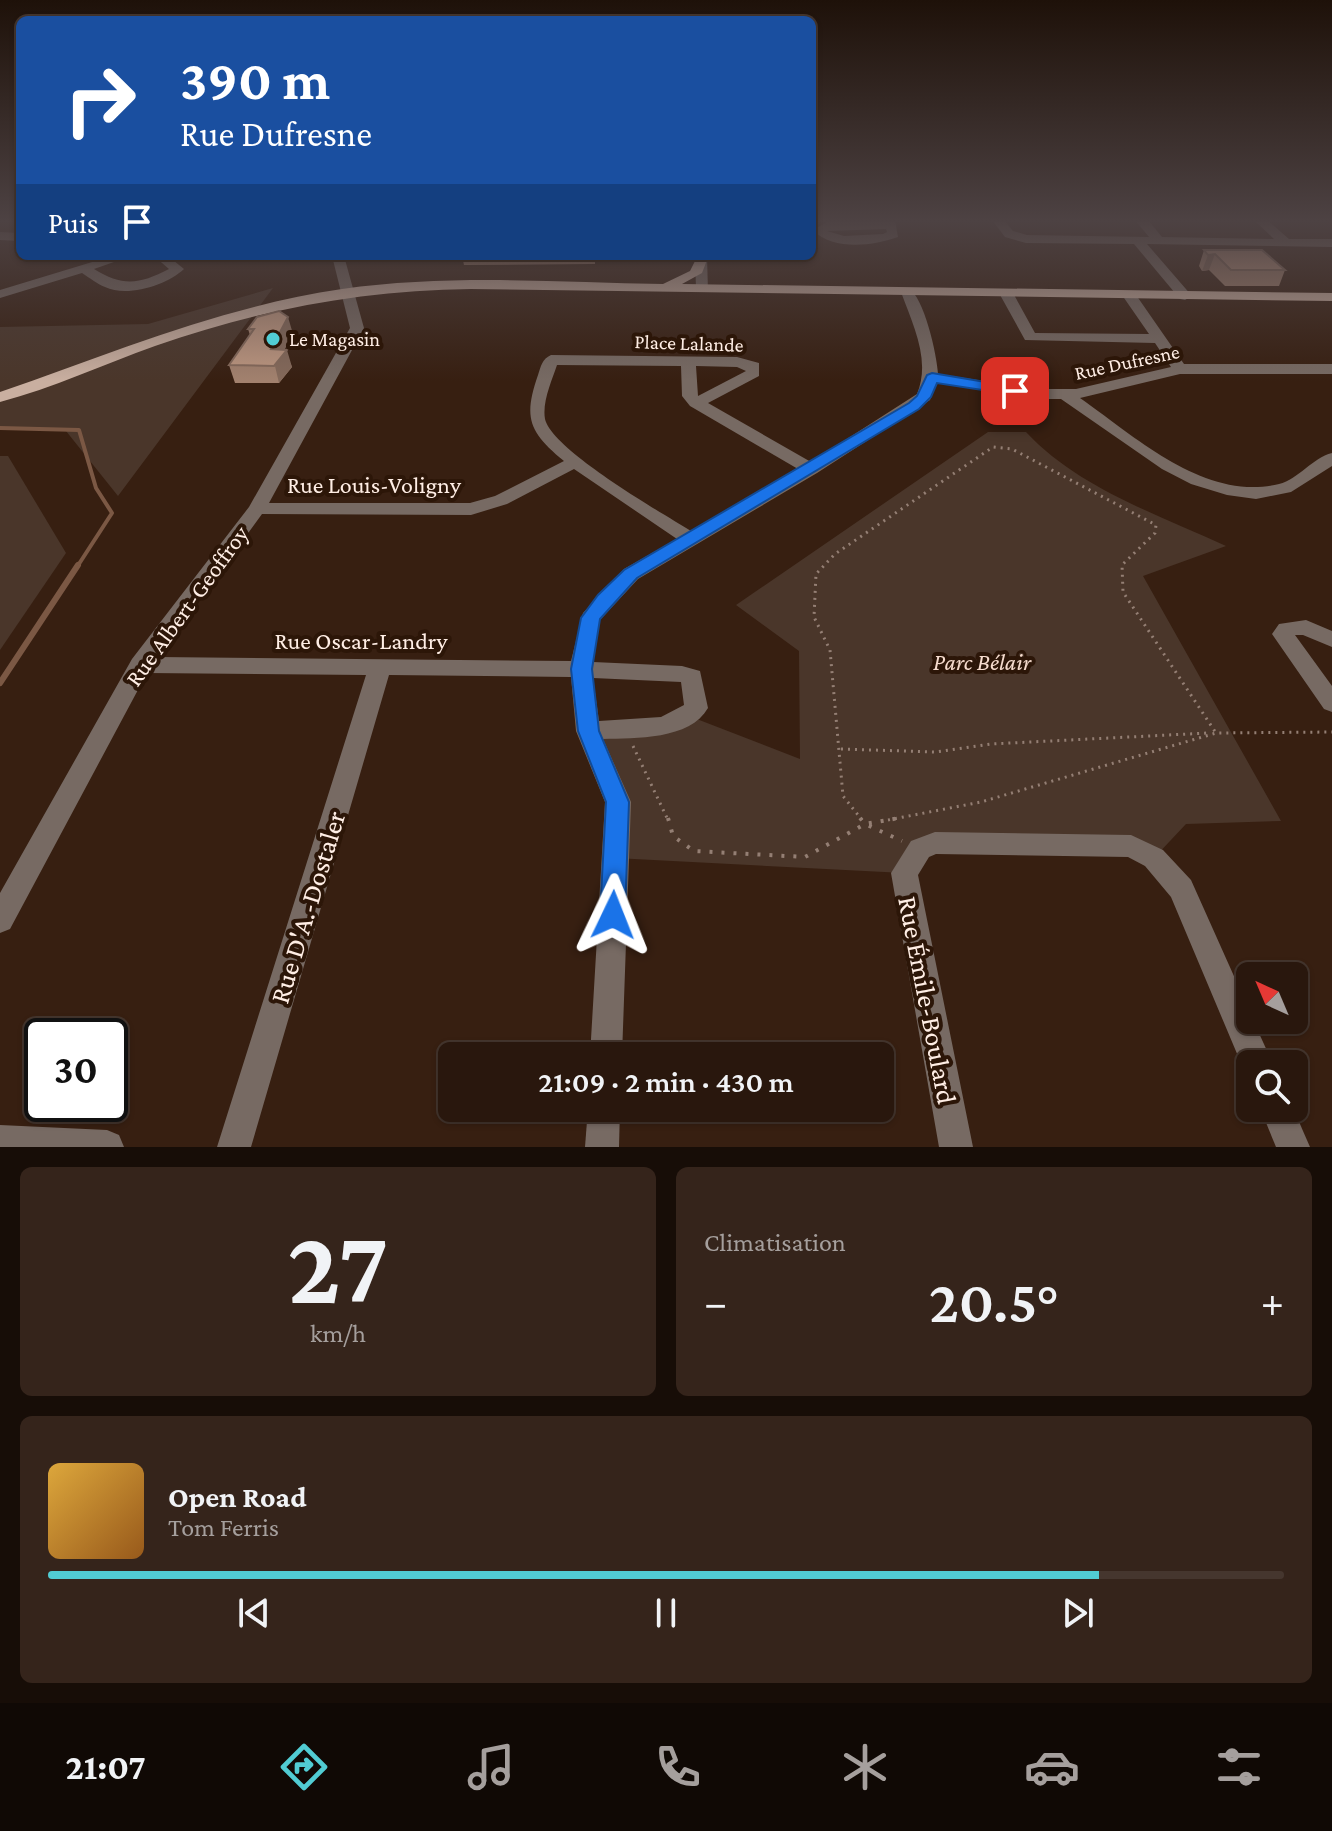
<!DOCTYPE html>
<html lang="fr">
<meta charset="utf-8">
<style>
:root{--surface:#29170d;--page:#35241b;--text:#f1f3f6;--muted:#a59f9d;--line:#45362e;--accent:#51ccd3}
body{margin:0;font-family:"Crimson Pro",serif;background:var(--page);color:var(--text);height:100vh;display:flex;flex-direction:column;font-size:30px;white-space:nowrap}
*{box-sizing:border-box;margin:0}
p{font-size:26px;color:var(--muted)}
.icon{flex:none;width:44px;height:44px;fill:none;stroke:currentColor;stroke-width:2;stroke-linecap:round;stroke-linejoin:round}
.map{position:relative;height:1147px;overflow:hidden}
.panel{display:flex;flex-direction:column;gap:20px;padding:20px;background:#170d07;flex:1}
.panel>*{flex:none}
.banner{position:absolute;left:16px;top:16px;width:800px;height:244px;border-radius:12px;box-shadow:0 2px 6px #0004,0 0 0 2px var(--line);background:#1a4fa0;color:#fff;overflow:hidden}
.needle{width:52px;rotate:316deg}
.fabs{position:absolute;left:1236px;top:962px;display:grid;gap:16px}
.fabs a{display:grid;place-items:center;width:72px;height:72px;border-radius:12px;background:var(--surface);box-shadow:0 2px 6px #0004,0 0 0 2px var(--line);font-size:40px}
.speed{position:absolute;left:24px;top:1018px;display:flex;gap:16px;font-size:40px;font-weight:700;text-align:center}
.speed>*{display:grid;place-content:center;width:104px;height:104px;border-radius:50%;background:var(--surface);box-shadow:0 2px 6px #0004,0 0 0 2px var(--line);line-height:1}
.speed .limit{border:4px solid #111;border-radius:12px;background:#fff;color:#111}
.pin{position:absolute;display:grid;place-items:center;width:68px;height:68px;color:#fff;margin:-34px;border-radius:16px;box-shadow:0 4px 12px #0006}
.me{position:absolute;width:88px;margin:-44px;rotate:2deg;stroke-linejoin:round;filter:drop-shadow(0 0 6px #0008)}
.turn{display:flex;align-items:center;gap:28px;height:168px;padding:0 32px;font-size:36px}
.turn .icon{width:104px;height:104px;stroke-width:2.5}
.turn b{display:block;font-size:56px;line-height:68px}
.then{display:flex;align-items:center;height:76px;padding:0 32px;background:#0003;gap:16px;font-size:30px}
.big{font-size:60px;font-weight:600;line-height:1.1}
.panel .tile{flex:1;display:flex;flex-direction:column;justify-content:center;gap:12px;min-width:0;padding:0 28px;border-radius:12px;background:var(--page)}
.panel .dial{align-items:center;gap:0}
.dial b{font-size:104px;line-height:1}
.song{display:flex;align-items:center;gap:24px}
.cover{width:96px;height:96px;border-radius:12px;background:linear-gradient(135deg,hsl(40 70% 55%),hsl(30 70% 35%))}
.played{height:8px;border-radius:4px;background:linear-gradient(90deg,var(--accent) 85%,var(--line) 85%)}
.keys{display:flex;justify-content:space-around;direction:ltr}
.heat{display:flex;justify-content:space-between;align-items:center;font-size:44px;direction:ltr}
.panel .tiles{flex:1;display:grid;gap:20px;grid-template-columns:1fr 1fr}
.tile:last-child{grid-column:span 2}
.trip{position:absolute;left:438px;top:1042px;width:456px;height:80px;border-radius:12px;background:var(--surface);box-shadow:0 2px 6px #0004,0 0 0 2px var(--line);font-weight:600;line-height:80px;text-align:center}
.tabs{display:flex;height:128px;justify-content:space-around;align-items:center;background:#100905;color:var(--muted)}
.tabs .icon{width:56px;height:56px}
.tabs .active{color:var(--accent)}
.tabs b{font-size:36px;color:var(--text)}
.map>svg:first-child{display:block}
.green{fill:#4a362a}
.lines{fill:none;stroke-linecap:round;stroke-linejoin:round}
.stream-far1{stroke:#7b5844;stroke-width:4}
.stream{stroke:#7b5844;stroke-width:6}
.path-far1{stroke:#947f74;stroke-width:3;stroke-dasharray:2 5;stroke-linecap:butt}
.path{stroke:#947f74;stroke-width:4;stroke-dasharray:3 9;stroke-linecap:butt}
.minor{fill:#776a63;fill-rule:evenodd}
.major{fill:#c9afa0;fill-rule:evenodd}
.wall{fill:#a2816e}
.shaded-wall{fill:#84695a}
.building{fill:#bc9680;stroke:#84695a;stroke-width:2}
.route{fill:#1a73e8;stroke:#114b97;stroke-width:2}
.poi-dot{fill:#51ccd3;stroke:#2c1608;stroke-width:3}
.labels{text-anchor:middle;stroke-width:8;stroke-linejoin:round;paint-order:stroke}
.far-poi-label{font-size:20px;fill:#ffeee5;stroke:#2c1608;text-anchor:start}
.far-street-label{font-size:20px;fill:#ffeee5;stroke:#2c1608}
.street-label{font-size:24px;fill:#ffeee5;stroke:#2c1608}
.park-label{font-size:24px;font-style:italic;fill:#f6dcce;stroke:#2c1608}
.near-street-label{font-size:28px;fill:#ffeee5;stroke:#2c1608}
</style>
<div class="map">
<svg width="1332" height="1147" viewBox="0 0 1332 1147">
<rect width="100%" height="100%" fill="#371f11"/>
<!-- green -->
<g class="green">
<polygon points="273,288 118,496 66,431 0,429 0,327 148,324"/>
<path d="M988 432H1026C1078 488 1157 514 1226 546L1143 576 1281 821 1186 824 1154 858 935 843 904 873 615 858 618 802 588 731 689 716 800 759 799 651 736 605Z"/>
<polygon points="0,456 8,456 66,553 0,650"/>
</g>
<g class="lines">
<!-- stream-far1 -->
<polyline class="stream-far1" points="0,428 79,430 96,488 112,513 77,567"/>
<!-- stream -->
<polyline class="stream" points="0,683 78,565"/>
<!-- path-far1 -->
<g class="path-far1">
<polyline points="633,746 668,820"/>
<polyline points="841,749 935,752 991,744 1208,733"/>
<polyline points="862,820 843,796 830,650 814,617 816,574 835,554 993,447 1012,449 1156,525 1155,533 1122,565 1123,592 1216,733"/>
<polyline points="888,820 981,802 1216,733 1332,732"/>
</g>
<!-- path -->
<g class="path">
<polyline points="668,818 673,836 694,851 805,857 865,824 899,818"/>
<polyline points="860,818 865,824 902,841"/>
</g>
<!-- minor -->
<g class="minor">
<path d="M895 220 898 237C873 246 833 251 813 230L827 222ZM886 229 887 232 883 234 844 236 827 231Z"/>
<polygon points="992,220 1004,220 1013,231 1027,235 1149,237 1135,220 1148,220 1162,237 1274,239 1254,220 1267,220 1289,239 1332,239 1332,247 1147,244 1192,296 1185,300 1180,299 1134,244 1026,243 1005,237"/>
<polygon points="0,232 20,233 20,241 0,240"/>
<path d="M112 256H131L94 269C123 287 140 284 169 269L154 256H168L184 269C167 285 127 298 105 287 97 284 90 278 82 273L0 298V290Z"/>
<path d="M332 256H344L364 328 269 503H470L495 496 564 461C529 432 523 418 538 375 541 366 542 359 551 355L737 357 759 363V376L708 403 811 462 917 394C931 360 913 325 901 292L908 288C924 296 937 355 938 374L1038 389H1076L1171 367 1155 343 1025 340 999 293 1006 289 1013 293 1035 333 1149 334 1122 295 1129 291 1134 292 1184 364H1332V374H1180L1080 398C1136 437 1205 502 1279 484 1299 479 1312 458 1332 453V466L1291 492 1256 499 1227 495 1191 484 1162 469 1061 399H1038L937 383 930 400 817 473 638 579 600 620 593 662 682 666 700 671 708 708C690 740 635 738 603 739L631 802 622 1056H590L605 802 576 731 571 677 389 675 251 1147H217L366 675 147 673 10 929 0 933V893L132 659 249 507 350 328ZM557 365 681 366 682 396 690 406 798 469 691 531C662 513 552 450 545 419 542 402 552 380 557 365ZM696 366 737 367 746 371 698 396ZM574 469 677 539 624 569 583 613 571 661 158 657 262 514 471 515 507 504ZM593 678 681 682 684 705 661 717 599 721Z"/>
<polygon points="695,256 707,256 708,292 696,289"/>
<polygon points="1306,620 1332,631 1332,647 1303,635 1295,635 1332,686 1332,712 1324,709 1272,634 1279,624"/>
<polygon points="935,832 1131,835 1163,850 1191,880 1250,1012 1250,1020 1253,1020 1273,1064 1250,1064 1250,1077 1246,1075 1171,897 1145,866 1128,857 936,854 929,857 918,875 973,1147 939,1147 891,873 911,841"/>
<polygon points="588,1108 620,1108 619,1147 585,1147"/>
<polygon points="1260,1108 1293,1108 1310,1147 1276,1147"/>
<polygon points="0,1125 107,1130 119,1135 124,1147 0,1147"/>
</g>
<!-- major -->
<path class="major" d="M697 257 707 260 702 273 682 284 1332 293V301L471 289C361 290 259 310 155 346 104 364 53 388 0 402V392C112 353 224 306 342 289 448 274 557 282 663 284L690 271Z"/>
</g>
<!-- wall -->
<g class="wall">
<polygon points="1204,250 1285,270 1279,286 1225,286 1209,270 1202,271 1199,266"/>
<polygon points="462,256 595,256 595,264 464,265"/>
<polygon points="732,256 763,256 762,262 733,262"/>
<polygon points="248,329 293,334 284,350 292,367 279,383 235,383 229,365 250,335"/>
</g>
<!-- shaded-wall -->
<g class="shaded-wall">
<polygon points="1215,254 1209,270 1202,271 1208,255"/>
<polygon points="288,317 293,334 279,359 287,350 292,367 279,383 271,349"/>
</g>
<!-- building -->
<g class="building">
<polygon points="1204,250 1262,250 1285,270 1231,270 1215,254 1208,255"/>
<polygon points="279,311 288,317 271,349 287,350 274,366 229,365 254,329 248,329 257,317"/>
</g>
<!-- sky -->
<linearGradient id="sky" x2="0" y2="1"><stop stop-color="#1e1109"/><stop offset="0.58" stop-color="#4d4243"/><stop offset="1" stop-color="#4d4243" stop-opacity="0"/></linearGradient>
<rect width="1332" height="381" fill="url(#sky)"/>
<!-- route -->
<polygon class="route" points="932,373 1015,387 1022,391 1015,395 937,383 931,397 919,409 637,578 600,619 592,669 599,731 629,802 625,915 622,923 613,926 604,923 600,915 606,802 578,731 571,669 581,618 598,595 624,570 909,403 917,396 927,375"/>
<!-- markers -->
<circle class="poi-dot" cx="273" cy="339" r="8"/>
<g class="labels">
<!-- far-poi labels -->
<g class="far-poi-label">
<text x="289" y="346">Le Magasin</text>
</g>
<!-- far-street labels -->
<g class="far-street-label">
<text transform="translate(689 343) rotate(2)" y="7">Place Lalande</text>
<text transform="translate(1127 362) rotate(-12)" y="7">Rue Dufresne</text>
</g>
<!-- street labels -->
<g class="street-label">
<text x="374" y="493">Rue Louis-Voligny</text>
<text transform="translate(187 606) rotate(-54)" y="8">Rue Albert-Geoffroy</text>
<text x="361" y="649">Rue Oscar-Landry</text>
</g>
<!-- park labels -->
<g class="park-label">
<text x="982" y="670">Parc Bélair</text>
</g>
<!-- near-street labels -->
<g class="near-street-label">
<text transform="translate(307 907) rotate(-73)" y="10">Rue D'A.-Dostaler</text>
<text transform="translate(928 1000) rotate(79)" y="10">Rue Émile-Boulard</text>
</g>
</g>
</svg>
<div class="fabs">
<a><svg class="needle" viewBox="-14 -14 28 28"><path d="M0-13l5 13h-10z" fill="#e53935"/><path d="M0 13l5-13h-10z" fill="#a59f9d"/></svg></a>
<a><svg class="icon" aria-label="search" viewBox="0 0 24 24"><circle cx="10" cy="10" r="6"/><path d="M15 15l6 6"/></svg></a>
</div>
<div class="speed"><div class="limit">30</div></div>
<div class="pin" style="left:1015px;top:391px;background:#d93025"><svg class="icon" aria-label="arrive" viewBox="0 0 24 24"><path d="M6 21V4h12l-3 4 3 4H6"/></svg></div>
<svg class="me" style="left:613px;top:915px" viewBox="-20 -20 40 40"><path d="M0-17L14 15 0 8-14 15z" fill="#1a73e8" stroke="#fff" stroke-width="4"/></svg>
<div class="trip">21:09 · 2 min · 430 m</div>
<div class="banner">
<div class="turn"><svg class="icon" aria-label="right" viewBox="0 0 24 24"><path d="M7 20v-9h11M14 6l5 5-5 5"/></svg><div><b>390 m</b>Rue Dufresne</div></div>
<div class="then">Puis<svg class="icon" aria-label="arrive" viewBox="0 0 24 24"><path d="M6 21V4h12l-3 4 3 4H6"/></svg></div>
</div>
</div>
<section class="panel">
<div class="tiles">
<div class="tile dial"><b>27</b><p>km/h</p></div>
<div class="tile"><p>Climatisation</p>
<div class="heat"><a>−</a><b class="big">20.5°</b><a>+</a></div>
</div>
<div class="tile">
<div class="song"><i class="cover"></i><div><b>Open Road</b><p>Tom Ferris</p></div></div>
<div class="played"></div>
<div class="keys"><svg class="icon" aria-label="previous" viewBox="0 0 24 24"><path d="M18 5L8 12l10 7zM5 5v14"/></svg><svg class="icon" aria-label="pause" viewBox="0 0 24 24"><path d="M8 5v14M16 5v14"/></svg><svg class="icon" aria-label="next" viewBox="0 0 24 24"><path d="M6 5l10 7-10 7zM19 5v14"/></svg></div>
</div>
</div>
</section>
<nav class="tabs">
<b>21:07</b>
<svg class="icon active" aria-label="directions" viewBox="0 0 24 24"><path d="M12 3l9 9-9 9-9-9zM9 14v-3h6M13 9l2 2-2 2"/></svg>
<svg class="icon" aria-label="music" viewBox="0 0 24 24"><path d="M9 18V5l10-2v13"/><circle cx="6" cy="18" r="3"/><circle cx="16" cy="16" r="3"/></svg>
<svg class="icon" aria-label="phone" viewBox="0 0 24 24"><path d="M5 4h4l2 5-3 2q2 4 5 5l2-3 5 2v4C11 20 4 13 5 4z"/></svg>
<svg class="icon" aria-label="climate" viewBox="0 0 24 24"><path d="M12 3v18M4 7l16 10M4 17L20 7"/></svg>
<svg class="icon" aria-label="car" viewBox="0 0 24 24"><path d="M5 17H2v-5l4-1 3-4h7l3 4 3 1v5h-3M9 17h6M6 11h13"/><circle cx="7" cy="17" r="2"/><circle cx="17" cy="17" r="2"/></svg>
<svg class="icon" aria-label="filters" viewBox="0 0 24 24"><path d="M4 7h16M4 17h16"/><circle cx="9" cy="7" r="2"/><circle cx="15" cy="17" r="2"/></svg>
</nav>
